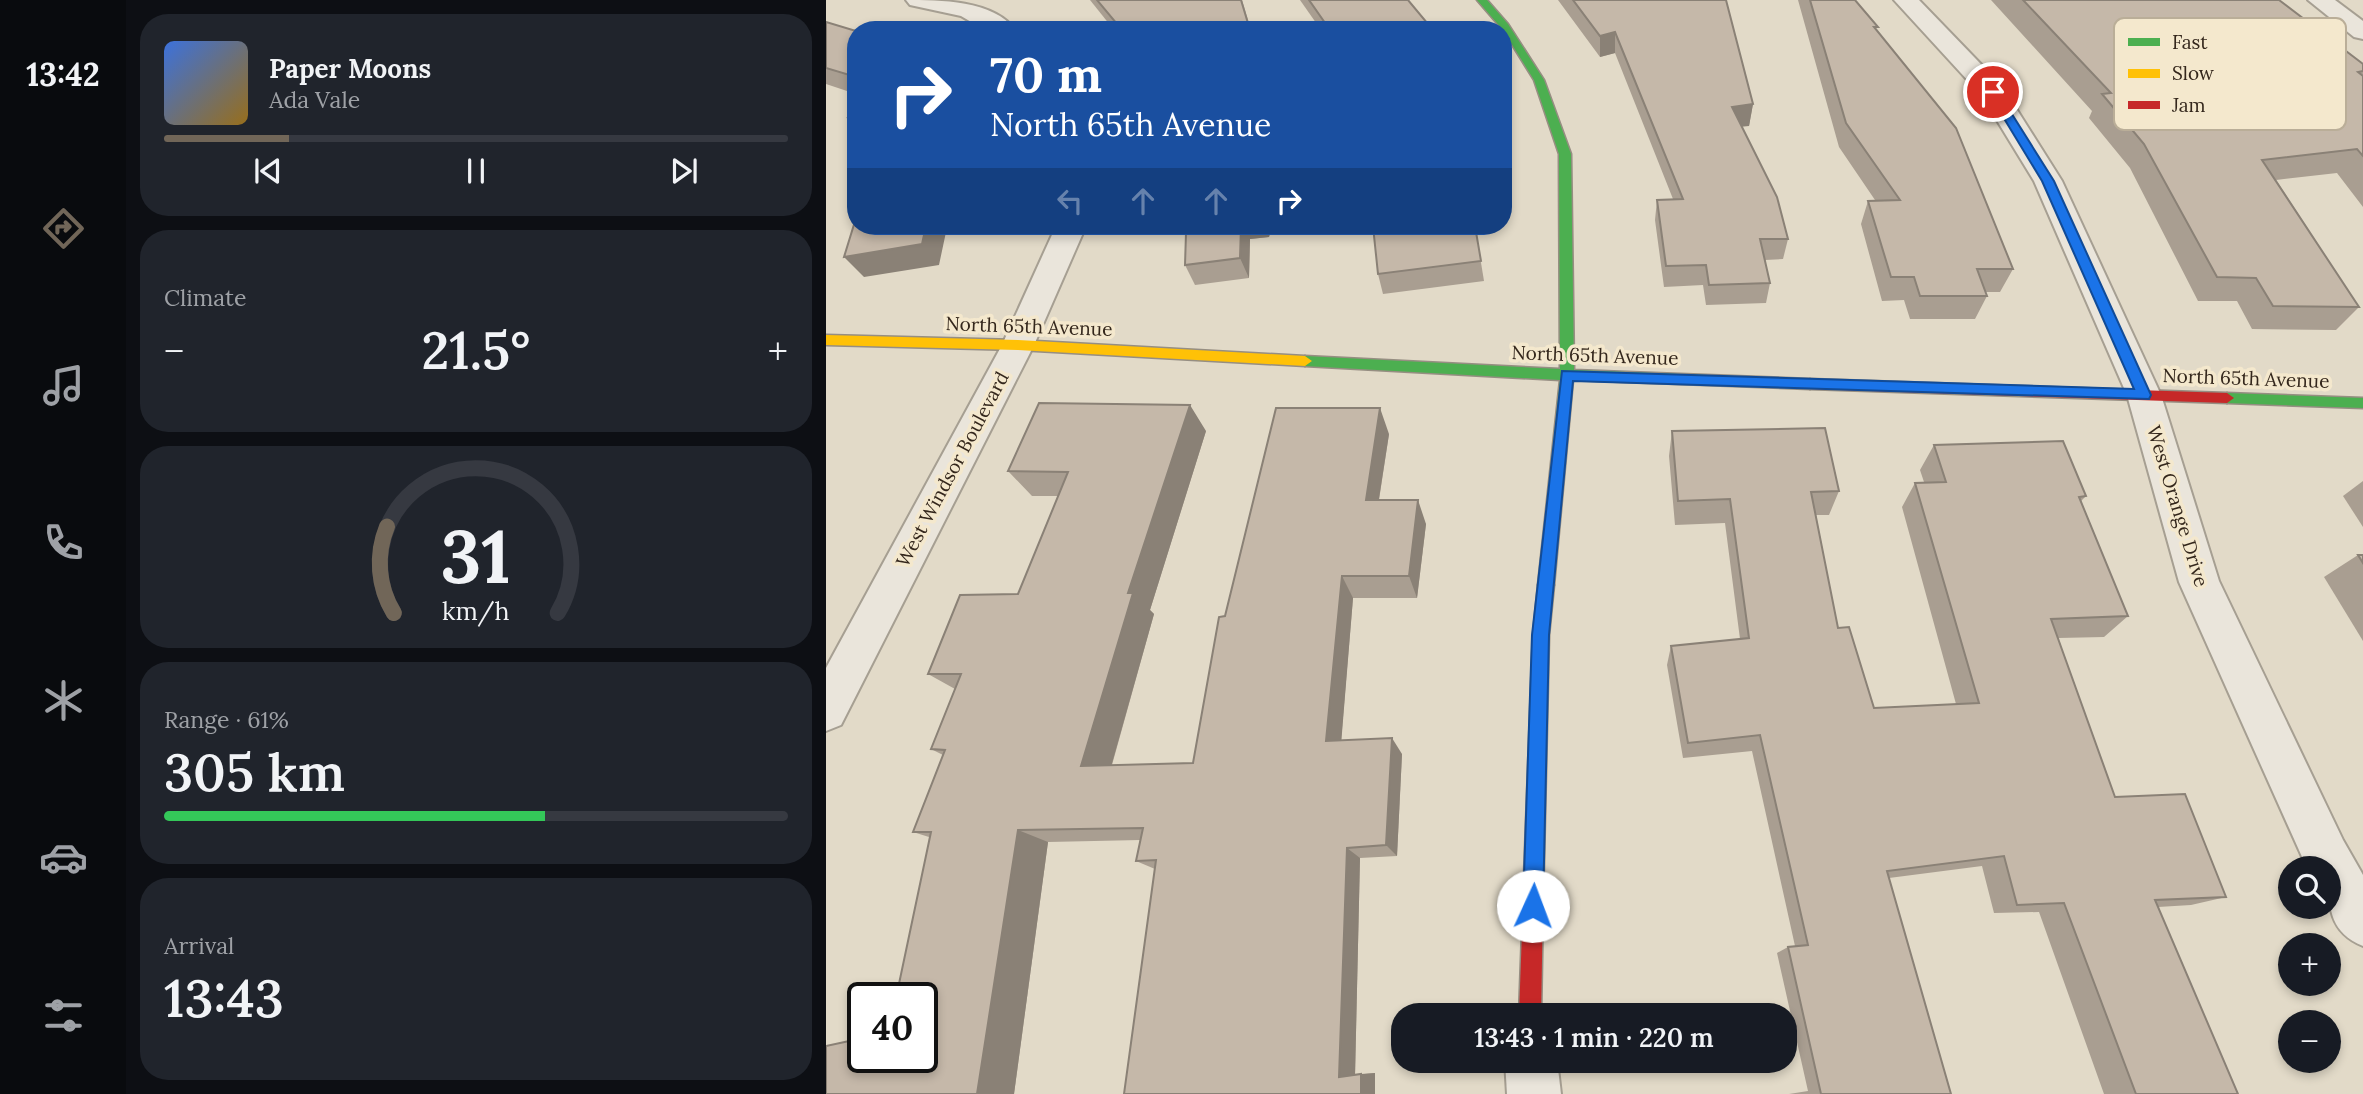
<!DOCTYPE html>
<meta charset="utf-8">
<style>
:root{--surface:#171b24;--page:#20242c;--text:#f1f3f6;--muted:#9ea1a6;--line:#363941;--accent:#716658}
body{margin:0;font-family:Lora,serif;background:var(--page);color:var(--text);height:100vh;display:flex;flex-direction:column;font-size:26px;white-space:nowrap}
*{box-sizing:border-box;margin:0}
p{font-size:23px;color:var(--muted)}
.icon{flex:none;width:38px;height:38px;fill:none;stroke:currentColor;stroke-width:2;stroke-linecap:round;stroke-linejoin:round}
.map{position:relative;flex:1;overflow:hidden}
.sheet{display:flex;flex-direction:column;gap:14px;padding:14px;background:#0d0f14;width:700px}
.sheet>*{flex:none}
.top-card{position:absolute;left:21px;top:21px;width:665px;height:214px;border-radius:28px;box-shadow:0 4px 10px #0003;background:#1a4fa0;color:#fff;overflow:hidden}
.fabs{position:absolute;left:1452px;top:856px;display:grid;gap:14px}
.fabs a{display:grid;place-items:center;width:63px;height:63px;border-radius:50%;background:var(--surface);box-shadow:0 4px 10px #0003;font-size:35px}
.speed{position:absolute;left:21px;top:982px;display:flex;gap:14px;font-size:35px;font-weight:700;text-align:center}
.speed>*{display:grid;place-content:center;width:91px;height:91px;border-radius:50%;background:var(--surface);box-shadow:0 4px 10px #0003;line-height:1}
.speed .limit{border:4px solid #111;border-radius:10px;background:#fff;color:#111}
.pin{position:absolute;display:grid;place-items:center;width:60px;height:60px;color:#fff;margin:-30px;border:4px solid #fff;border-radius:50%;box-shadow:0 2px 7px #0007}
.me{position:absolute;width:77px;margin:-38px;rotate:2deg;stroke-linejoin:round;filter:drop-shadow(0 0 5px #0008)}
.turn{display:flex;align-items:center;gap:24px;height:147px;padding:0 28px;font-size:32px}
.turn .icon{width:91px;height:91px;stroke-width:2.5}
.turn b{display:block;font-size:49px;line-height:60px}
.lanes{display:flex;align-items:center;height:66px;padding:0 28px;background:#0003;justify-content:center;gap:35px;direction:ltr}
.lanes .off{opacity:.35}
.big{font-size:52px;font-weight:600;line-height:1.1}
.sheet .card{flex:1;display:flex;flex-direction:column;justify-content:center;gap:10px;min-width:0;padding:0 24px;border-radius:28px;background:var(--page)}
.sheet .dial{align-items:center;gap:0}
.dial svg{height:182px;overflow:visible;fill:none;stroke:var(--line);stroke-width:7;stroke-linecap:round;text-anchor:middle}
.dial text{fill:var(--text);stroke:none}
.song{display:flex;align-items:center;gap:21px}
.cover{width:84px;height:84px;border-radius:10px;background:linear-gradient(135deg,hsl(220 70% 55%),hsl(40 70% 35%))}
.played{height:7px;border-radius:4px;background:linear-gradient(90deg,var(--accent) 20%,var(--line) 20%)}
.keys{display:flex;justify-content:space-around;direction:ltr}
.heat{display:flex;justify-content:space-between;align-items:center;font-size:38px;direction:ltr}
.charge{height:10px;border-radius:5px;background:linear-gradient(90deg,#34c759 61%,var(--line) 0)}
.trip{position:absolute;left:565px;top:1003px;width:406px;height:70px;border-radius:28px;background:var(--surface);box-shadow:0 4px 10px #0003;font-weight:600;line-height:70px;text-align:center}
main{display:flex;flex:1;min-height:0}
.tab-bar{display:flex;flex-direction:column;width:126px;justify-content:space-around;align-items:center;background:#090b0e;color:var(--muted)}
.tab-bar .icon{width:49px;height:49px}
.tab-bar .current{color:var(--accent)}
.tab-bar b{font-size:32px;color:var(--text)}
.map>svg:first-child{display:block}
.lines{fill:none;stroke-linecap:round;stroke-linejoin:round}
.street-casing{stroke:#a69f92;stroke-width:4}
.fast-casing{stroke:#968e82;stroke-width:3}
.slow-casing{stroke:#968e82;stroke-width:3}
.jam-casing{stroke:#968e82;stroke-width:3}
.street{fill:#eae5db;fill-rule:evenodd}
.fast{fill:#4caf50;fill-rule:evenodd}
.slow{fill:#ffc107;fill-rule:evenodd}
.jam{fill:#c62828;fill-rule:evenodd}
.wall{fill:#a99e91}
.shaded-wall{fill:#8a8176}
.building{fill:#c5b8a9;stroke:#8a8176;stroke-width:2}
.route{fill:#1a73e8;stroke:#114b97;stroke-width:2}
.labels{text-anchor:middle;stroke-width:7;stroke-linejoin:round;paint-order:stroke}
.street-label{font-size:19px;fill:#34271c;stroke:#f4e8cd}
.key{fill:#f4e8cd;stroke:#baae98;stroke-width:2}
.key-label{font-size:19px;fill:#34271c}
</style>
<main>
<nav class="tab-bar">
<b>13:42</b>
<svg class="icon current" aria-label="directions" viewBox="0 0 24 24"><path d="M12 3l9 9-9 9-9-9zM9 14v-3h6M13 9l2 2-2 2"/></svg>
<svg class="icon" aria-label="music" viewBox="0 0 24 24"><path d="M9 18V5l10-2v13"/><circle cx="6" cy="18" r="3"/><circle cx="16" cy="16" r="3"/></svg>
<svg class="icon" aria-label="phone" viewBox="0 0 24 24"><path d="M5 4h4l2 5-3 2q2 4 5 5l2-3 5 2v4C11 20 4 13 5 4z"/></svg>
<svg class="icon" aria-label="climate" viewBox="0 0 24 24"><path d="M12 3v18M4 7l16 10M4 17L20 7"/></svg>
<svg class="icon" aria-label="car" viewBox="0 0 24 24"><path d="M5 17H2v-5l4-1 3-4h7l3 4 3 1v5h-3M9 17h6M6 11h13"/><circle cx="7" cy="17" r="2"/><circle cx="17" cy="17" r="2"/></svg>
<svg class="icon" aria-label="filters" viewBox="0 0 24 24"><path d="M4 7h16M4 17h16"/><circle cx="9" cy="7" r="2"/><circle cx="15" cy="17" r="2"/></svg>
</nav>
<section class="sheet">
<div class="card">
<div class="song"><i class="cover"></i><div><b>Paper Moons</b><p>Ada Vale</p></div></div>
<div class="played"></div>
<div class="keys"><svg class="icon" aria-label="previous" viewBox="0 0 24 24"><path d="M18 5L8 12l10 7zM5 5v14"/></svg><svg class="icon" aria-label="pause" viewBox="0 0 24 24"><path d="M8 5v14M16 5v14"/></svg><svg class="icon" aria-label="next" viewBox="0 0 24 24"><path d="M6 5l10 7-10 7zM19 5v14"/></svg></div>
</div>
<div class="card"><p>Climate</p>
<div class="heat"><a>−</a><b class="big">21.5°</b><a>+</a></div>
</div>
<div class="card dial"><svg viewBox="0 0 100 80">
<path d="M14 69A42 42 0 1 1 86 69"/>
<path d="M14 69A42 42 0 0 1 11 31" stroke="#716658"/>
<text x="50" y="56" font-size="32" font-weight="700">31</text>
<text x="50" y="72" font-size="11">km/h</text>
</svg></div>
<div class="card"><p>Range · 61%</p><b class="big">305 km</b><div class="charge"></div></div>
<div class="card"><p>Arrival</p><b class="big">13:43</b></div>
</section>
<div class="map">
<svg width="1537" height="1094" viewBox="0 0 1537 1094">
<rect width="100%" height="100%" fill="#e2dac8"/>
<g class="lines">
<defs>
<g id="street">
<path d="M80 0C113 0 168 0 189 30H159L135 16 84 5Z"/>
<path d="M1068 0H1093L1176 86 1236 181 1335 395 1393 581 1517 840 1537 875V946C1500 931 1503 902 1503 868H1481L1353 582 1301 395 1208 181 1156 96Z"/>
<polygon points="1482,0 1509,0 1537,21 1537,39 1528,37"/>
<polygon points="230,226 260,226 208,345 15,725 0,731 0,668 176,345"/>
<polygon points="679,1060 731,1060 735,1094 681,1094"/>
</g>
<g id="fast">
<polygon points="651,0 661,0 682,24 718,80 745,154 748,370 984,379 991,384 984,389 747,380 728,585 726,590 720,592 714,590 712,585 734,380 479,366 472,361 479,356 734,369 733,154 708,80 677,30"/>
<polygon points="1401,393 1537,398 1537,408 1401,403 1394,398"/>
</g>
<g id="slow">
<polygon points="0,335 192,340 479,356 486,361 479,366 192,350 0,345"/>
<polygon points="720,578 726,580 728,585 723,635 717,904 714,911 707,914 700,911 697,904 707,635 712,585 714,580"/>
</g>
<g id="jam">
<polygon points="984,379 1401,393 1408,398 1401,403 984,389 977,384"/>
<polygon points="707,894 714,897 717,904 715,1015 693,1015 697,904 700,897"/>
</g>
</defs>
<!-- street casing -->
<use href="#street" class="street-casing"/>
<!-- fast casing -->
<use href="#fast" class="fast-casing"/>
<!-- slow casing -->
<use href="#slow" class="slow-casing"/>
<!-- jam casing -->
<use href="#jam" class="jam-casing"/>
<!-- street -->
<use href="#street" class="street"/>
<!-- fast -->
<use href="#fast" class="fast"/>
<!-- slow -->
<use href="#slow" class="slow"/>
<!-- jam -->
<use href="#jam" class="jam"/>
</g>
<!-- wall -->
<g class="wall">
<polygon points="264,0 416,0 425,30 288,30"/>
<polygon points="474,0 582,0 607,30 495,30"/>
<polygon points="732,0 900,0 927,104 923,126 916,126 962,239 957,259 939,260 944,283 940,303 880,305 877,285 838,287 829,220 831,200 847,199 789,53 774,57"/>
<polygon points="972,0 1029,0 1051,31 1187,269 1174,292 1159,292 1161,296 1149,319 1084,319 1078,300 1056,301 1035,224 1042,201 1049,200 1013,147"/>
<polygon points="1165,0 1453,0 1537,64 1537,207 1511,173 1450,180 1533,307 1510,330 1426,329 1411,301 1372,301 1304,168 1263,118 1266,111"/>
<polygon points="0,22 30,31 30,94 0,84"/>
<polygon points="359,226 446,226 443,237 424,239 423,278 369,285 359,265 360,233"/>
<polygon points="649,226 658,281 557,294 552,274"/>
<polygon points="380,431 324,610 328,614 286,765 367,763 399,616 563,434 553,500 600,524 591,598 527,598 515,741 576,754 571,856 534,858 529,1075 549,1073 549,1094 298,1094 329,869 310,861 314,840 222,842 188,1094 0,1094 96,1057 103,837 87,832 117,755 105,749 129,689 102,674 192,594 232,496 206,496 182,471"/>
<polygon points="846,431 1013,491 1003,515 990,515 1012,628 1048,708 1130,704 1076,507 1089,483 1098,482 1094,470 1108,445 1260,496 1255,501 1302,616 1278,637 1232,638 1289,797 1400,897 1365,905 1332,907 1412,1094 1278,1094 1213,912 1168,913 1156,866 1063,878 1125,1094 963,1094 982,1091 951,953 962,947 969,946 926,751 857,758 841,665 845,646 914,639 899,523 849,525 843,456"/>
<polygon points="1537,481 1537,527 1517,496"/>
<polygon points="1532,555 1537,555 1537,641 1498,577"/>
</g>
<!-- shaded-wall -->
<g class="shaded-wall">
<polygon points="523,26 524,30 510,30"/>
<polygon points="789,32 789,53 774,57 774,36"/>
<polygon points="927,104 923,126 903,128 906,107"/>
<polygon points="100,226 151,226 151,227 120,232 113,265 38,277 18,257"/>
<polygon points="415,226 446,226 443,237 424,239 423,278 414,258"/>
<polygon points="364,405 380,431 324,610 328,614 281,781 255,766 302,593"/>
<polygon points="554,408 563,434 549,524 540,500"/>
<polygon points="592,500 600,524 591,598 583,576"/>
<polygon points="516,576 527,598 514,757 500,741"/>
<polygon points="566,738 576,754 571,856 560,845"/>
<polygon points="192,830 222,842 188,1094 151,1094"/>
<polygon points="521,848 534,858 529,1076 513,1077"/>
<polygon points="549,1073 549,1094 535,1094 535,1074"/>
</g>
<!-- building -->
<g class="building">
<polygon points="271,0 415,0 424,30 296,30"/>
<polygon points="483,0 582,0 607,30 524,30 523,26 510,30 504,30"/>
<polygon points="747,0 900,0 927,104 906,107 951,197 962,239 934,239 944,283 883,285 880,265 840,266 831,200 857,199 789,32 774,36"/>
<polygon points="984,0 1029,0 1052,27 1048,27 1130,128 1187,269 1151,269 1161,296 1094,296 1088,277 1065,277 1042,201 1074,200 1020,123"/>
<polygon points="1197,0 1453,0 1537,64 1537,71 1532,72 1537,76 1537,156 1531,149 1436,160 1533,307 1447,306 1430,278 1391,277 1318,144 1276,94 1285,93"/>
<polygon points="0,22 30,31 30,77 0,68"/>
<polygon points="30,116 30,128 22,118"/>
<polygon points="30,218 30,226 100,226 96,244 18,257"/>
<polygon points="359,226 415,226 414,258 359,265 360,233"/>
<polygon points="547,226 649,226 655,261 552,274"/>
<polygon points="213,403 364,405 302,593 307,593 255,766 367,763 393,617 399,616 450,408 554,408 540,500 592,500 583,576 516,576 500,741 566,738 560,845 521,848 513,1077 535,1074 535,1094 298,1094 330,860 310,861 317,828 192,830 151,1094 0,1094 0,1046 37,1038 37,1057 96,1057 96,998 70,998 105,832 87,832 119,750 105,749 135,674 102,674 134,595 192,594 242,472 182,471"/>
<polygon points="999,428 1013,491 985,492 1012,628 1023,627 1048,708 1153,703 1089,483 1120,482 1108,445 1237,441 1260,496 1253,497 1302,616 1225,619 1289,797 1359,794 1400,897 1329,900 1412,1094 1310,1094 1238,903 1191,905 1178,856 1061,871 1125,1094 995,1094 962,947 982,945 934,735 862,743 845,646 923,638 904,499 852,501 846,431"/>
<polygon points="1532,555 1537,555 1537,563"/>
</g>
<!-- route -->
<polygon class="route" points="1167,89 1172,92 1228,181 1325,395 1323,399 747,381 723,635 717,906 714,913 707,916 700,913 697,906 706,635 736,371 1308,389 1216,181 1162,92"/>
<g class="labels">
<!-- street labels -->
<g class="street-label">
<text transform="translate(203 326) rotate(2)" y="7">North 65th Avenue</text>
<text transform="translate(769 355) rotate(2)" y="7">North 65th Avenue</text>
<text transform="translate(1420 378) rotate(2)" y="7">North 65th Avenue</text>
<text transform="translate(126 469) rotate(-62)" y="7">West Windsor Boulevard</text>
<text transform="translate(1352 506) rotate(73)" y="7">West Orange Drive</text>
</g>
</g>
<!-- legend -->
<rect x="1288" y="18" width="232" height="112" rx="10" class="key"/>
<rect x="1302" y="38" width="32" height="8" fill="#4caf50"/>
<rect x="1302" y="69" width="32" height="9" fill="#ffc107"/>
<rect x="1302" y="101" width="32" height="8" fill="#c62828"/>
<g class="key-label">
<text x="1346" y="49">Fast</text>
<text x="1346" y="80">Slow</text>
<text x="1346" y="112">Jam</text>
</g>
</svg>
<div class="fabs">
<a><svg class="icon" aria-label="search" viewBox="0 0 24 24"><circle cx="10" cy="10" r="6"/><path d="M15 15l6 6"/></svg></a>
<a>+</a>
<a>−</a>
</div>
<div class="speed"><div class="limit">40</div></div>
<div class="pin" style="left:1167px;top:92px;background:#d93025"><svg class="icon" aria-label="arrive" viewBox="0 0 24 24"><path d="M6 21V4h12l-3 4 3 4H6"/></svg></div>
<svg class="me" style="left:707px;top:906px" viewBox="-20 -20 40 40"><circle r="19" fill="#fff"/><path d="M0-13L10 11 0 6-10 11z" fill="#1a73e8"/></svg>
<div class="trip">13:43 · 1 min · 220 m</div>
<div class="top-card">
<div class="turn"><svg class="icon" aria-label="right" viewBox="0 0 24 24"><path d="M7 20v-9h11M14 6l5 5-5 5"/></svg><div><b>70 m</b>North 65th Avenue</div></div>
<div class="lanes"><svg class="icon off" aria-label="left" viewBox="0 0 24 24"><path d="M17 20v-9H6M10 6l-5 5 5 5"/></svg><svg class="icon off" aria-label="ahead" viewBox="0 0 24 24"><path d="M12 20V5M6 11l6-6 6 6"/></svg><svg class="icon off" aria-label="ahead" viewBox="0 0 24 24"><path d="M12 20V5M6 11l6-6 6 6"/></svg><svg class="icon" aria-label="right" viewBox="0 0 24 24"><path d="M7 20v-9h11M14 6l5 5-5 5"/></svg></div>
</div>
</div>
</main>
